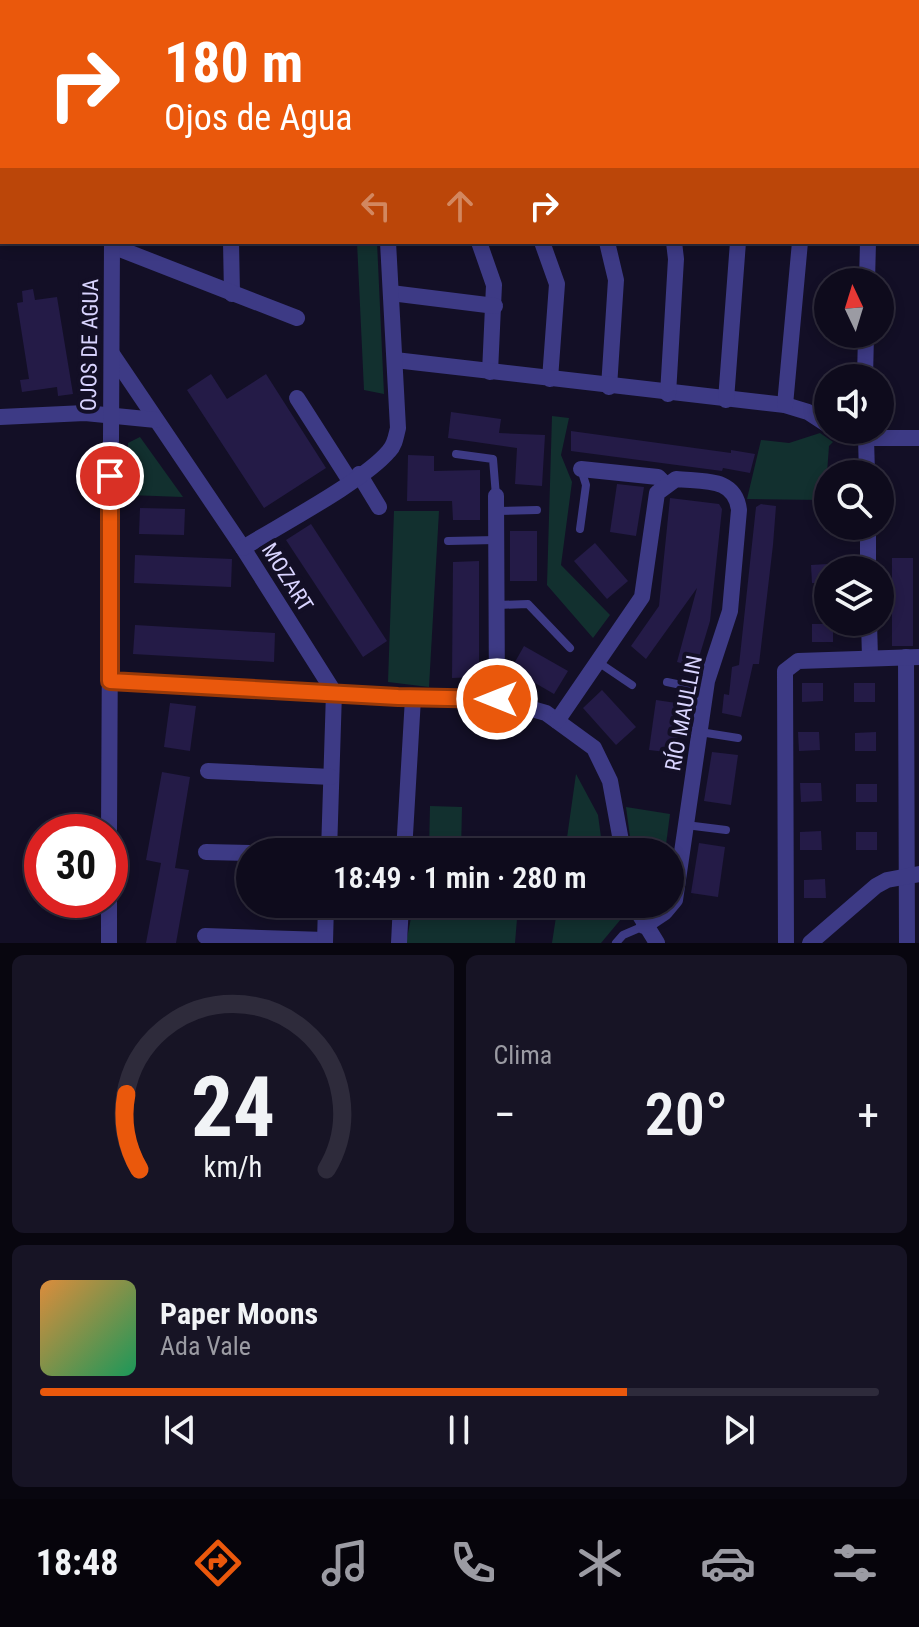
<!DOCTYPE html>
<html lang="es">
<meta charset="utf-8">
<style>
:root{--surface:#0e0b1c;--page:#171425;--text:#f1f3f6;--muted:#9b9ba3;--line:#2e2b3b;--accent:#ea580c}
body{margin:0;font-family:"Roboto Condensed",sans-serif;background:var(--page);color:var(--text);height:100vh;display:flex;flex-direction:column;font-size:30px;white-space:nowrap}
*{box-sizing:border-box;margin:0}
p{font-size:26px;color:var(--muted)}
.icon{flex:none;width:44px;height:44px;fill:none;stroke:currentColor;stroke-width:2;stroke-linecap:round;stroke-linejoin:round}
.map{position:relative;height:943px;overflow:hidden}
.drawer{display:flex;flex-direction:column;gap:12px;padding:12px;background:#08060f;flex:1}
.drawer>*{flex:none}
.top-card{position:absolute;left:0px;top:0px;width:920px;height:244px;box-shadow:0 4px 12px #0003,0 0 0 2px var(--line);background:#ea580c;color:#fff;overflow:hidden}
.needle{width:52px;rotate:356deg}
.buttons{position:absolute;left:814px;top:268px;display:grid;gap:16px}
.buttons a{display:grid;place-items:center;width:80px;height:80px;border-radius:50%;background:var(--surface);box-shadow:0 4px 12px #0003,0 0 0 2px var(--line);font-size:40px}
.speed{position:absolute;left:24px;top:814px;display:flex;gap:16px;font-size:40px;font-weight:700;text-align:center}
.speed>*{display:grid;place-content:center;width:104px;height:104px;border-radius:50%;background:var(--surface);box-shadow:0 4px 12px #0003,0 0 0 2px var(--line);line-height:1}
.speed .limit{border:12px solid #d22;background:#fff;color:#111}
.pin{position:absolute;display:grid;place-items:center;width:68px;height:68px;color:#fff;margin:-34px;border:4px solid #fff;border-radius:50%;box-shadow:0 2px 8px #0007}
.me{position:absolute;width:88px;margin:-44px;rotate:270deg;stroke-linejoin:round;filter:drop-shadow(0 0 6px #0008)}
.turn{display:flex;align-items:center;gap:28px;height:168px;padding:0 32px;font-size:36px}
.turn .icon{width:104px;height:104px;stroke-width:2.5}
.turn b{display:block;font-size:56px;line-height:68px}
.lanes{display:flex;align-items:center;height:76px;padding:0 32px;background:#0003;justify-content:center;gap:40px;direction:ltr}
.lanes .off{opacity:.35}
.big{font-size:60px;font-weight:600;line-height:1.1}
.drawer .widget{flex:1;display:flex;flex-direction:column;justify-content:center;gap:12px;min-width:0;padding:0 28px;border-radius:12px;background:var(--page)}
.drawer .dial{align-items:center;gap:0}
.dial svg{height:208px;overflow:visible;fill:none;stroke:var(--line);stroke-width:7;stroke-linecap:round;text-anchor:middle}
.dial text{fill:var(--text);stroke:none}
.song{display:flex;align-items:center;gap:24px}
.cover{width:96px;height:96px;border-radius:12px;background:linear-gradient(135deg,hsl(30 70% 55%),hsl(150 70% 35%))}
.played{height:8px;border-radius:4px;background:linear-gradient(90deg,var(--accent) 70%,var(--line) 70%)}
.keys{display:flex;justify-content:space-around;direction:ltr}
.heat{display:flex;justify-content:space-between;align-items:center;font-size:44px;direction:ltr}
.drawer .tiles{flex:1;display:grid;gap:12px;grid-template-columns:1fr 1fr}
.widget:last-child{grid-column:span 2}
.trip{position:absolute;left:236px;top:838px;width:448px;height:80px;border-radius:40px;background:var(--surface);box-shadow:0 4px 12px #0003,0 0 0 2px var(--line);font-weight:600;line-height:80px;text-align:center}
.menu{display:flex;height:128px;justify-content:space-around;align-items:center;background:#06040b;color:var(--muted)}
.menu .icon{width:56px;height:56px}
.menu .current{color:var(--accent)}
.menu b{font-size:36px;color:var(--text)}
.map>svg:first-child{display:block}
.green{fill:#12302f}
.building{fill:#241b47}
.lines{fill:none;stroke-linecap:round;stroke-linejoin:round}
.service{stroke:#3d3a85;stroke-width:8}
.minor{stroke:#3d3a85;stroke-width:16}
.route-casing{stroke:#983908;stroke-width:20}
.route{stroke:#ea580c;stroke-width:14}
.labels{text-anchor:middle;stroke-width:8;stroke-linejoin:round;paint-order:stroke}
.street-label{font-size:22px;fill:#d9d4ff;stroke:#130f26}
</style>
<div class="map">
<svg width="919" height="943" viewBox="0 0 919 943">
<rect width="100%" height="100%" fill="#130f26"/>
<!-- green -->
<g class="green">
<polygon points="357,242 377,242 384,394 364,390"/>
<polygon points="552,416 569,418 561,455 572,482 561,565 610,615 593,638 547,585"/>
<polygon points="820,433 833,442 829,446 825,500 747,499 761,440 789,443"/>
<polygon points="140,437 183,497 128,495 128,443"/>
<polygon points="394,511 439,511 429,687 388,682"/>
<polygon points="576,774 598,815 603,852 565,852"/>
<polygon points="430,806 462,807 461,852 429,852"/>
<polygon points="626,807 670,814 665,852 632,852"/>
<polygon points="558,904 616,904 621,919 601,943 552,943"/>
<polygon points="412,913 517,919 515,943 406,943"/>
</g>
<!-- building -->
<g class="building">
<polygon points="33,289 35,300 57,297 73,394 58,396 57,387 22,392 20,380 29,379 17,303 23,302 22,291"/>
<polygon points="211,374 227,399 266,374 326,468 264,508 187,390"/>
<polygon points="451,412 501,419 499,433 545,435 542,486 515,484 517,448 448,438"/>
<polygon points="571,431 731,453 731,450 755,454 750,473 723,468 722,471 571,451"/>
<polygon points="408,455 434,456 434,471 480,470 480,520 453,520 452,501 407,501"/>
<polygon points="617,484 644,487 636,536 610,532"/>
<polygon points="670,498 719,504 722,509 710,621 697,664 692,666 677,662 697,588 646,659 631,646 659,606"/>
<polygon points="761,504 776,506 773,545 759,664 753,664 741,717 722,713 724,694 729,695 732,667 739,665 756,507"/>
<polygon points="140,508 185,509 184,535 139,534"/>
<polygon points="311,524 387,641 363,657 286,540"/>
<rect x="510" y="531" width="27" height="50"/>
<polygon points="595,543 628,581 607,599 574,561"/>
<polygon points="135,555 232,559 231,587 134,583"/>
<rect x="892" y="558" width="21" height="88"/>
<polygon points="479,561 479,677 452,678 453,562"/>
<polygon points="828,564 828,583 812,583 811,565"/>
<rect x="812" y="624" width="21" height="18"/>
<polygon points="135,625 275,633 274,662 133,654"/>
<polygon points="524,646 568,671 554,694 511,669"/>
<polygon points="802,683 823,683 823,701 802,702"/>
<rect x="854" y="683" width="21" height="19"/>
<polygon points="602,690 636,727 616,745 583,708"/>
<polygon points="656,700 683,704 675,753 649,750"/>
<polygon points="170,703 196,706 190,751 164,747"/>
<polygon points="798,732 819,732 820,750 799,751"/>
<polygon points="876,732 876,751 855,751 855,733"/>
<polygon points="712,752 738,755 731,805 704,801"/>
<polygon points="162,772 190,777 175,868 189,870 176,943 146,943 161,863 146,860"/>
<polygon points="800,783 821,783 822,801 801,802"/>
<rect x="856" y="784" width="21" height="18"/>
<polygon points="821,831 822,850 800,850 800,832"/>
<rect x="856" y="832" width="21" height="18"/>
<polygon points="699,843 725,847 718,897 691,893"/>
<polygon points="825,879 826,898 804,898 804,880"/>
</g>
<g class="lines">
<!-- service -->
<g class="service">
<polyline points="456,454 493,459 496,496"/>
<polyline points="496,511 537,510"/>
<polyline points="580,529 586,485 581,469"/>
<polyline points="448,541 496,540"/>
<polyline points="497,605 528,604 570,648"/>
<polyline points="598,662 632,685"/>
<polyline points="667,682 705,690"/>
<polyline points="700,732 738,738"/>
<polyline points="686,825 726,830"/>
<polyline points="616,943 623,935 644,926"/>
</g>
<!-- minor -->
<g class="minor">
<polyline points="105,0 105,2"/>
<polyline points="223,0 223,2"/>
<polyline points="378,0 378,2"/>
<polyline points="654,0 654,2"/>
<polyline points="844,0 844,2"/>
<polyline points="875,2 876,0"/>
<polyline points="918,30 919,30"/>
<polyline points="0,184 2,184"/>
<polyline points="231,242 232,294"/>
<polyline points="479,242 494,285 490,372"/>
<polyline points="542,242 557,284 550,379"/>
<polyline points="607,242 616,280 609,387"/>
<polyline points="112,246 297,318"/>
<polyline points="867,282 868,242"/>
<polyline points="391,293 495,306"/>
<polyline points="112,354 243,548 334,692 329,852"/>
<polyline points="395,360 785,405 808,412 828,425"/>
<polyline points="865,378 866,334"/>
<polyline points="668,394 676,259 674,242"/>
<polyline points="297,398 350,481"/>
<polyline points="726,400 738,242"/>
<polyline points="785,405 800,242"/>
<polyline points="0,417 85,413 156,420"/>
<polyline points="836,430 866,438 919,438"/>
<polyline points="866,438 867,474"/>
<polyline points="581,469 658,477 665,484"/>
<polyline points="359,474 379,507"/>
<polyline points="496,496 497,699"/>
<polyline points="868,526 868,570"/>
<path d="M243 548C280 525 364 481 389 451 395 445 396 436 398 428L388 242"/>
<polyline points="869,622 870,658"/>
<polyline points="906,657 907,943"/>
<polyline points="110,681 398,697 497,699 546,713 594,748 610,781 623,852"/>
<path d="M557 721 642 597 657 493 676 479C704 482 735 477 739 510L730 611 707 681 675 900 665 912 644 926"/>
<polyline points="208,771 331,777"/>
<polyline points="109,832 112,242"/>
<polyline points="206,852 250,853"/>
<polyline points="404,852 413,698"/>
<polyline points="633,904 657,943"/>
<polyline points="205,936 325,940"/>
<polyline points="109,943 109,900"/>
<polyline points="325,943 326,904"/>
<polyline points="399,943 401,904"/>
<polyline points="786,943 785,671 798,661 919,657"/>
<polyline points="810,943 876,886 887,880 919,874"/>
</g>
</g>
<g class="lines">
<defs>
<polyline id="route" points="110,476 110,681 398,697 497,699"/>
</defs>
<!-- route casing -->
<use href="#route" class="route-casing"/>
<!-- route -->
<use href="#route" class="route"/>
</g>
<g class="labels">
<!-- street labels -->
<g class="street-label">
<text transform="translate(89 345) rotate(-89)" y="8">OJOS DE AGUA</text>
<text transform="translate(288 577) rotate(58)" y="8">MOZART</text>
<text transform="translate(683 713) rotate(-79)" y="8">RÍO MAULLIN</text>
</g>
</g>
</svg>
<div class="buttons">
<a><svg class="needle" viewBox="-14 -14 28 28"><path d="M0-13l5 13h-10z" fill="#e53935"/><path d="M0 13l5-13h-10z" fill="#9b9ba3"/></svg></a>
<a><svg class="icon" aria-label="sound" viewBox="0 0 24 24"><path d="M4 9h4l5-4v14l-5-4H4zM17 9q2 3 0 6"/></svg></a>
<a><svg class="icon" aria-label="search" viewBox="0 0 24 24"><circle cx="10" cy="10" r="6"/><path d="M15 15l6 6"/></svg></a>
<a><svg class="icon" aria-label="layers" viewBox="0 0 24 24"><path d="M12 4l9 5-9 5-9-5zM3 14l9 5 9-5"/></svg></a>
</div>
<div class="speed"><div class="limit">30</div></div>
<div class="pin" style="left:110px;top:476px;background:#d93025"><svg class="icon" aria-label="arrive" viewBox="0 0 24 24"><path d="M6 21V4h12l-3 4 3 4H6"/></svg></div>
<svg class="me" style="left:497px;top:699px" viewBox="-20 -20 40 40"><circle r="17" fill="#ea580c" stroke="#fff" stroke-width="3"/><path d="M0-11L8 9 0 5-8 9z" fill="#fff"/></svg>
<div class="trip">18:49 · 1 min · 280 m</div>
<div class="top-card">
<div class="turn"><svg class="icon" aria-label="right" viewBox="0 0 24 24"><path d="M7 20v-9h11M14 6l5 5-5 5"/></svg><div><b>180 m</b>Ojos de Agua</div></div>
<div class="lanes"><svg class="icon off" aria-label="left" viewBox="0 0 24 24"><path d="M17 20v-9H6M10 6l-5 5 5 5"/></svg><svg class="icon off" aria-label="ahead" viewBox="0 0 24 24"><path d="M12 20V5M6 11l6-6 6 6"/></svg><svg class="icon" aria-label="right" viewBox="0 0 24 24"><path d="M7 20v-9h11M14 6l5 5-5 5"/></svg></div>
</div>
</div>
<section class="drawer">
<div class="tiles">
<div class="widget dial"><svg viewBox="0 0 100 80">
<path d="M14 69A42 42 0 1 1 86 69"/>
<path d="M14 69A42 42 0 0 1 9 40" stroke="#ea580c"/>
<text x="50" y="56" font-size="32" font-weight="700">24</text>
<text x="50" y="72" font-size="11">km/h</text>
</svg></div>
<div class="widget"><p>Clima</p>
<div class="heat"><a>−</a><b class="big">20°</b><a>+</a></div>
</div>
<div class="widget">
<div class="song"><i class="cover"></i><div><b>Paper Moons</b><p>Ada Vale</p></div></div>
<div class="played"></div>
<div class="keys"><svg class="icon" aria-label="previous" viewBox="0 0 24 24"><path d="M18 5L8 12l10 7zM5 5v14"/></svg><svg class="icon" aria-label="pause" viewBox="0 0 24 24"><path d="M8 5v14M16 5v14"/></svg><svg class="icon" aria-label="next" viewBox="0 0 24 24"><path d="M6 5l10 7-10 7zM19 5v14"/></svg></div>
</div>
</div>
</section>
<nav class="menu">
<b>18:48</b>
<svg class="icon current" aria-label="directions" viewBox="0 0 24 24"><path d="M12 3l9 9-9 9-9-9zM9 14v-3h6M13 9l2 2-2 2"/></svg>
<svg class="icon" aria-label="music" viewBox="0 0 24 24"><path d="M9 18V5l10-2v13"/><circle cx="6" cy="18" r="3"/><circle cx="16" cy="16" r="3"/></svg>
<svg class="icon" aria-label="phone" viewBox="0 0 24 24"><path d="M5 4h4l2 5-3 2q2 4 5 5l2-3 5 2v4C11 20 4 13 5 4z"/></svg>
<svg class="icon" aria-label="climate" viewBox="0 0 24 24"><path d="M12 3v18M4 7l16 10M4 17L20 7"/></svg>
<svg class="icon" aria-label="car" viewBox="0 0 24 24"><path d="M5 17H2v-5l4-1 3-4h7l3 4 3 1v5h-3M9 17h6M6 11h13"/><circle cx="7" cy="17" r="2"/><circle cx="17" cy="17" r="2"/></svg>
<svg class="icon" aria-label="filters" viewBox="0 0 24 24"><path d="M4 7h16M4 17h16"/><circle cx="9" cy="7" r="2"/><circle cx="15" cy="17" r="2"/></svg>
</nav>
